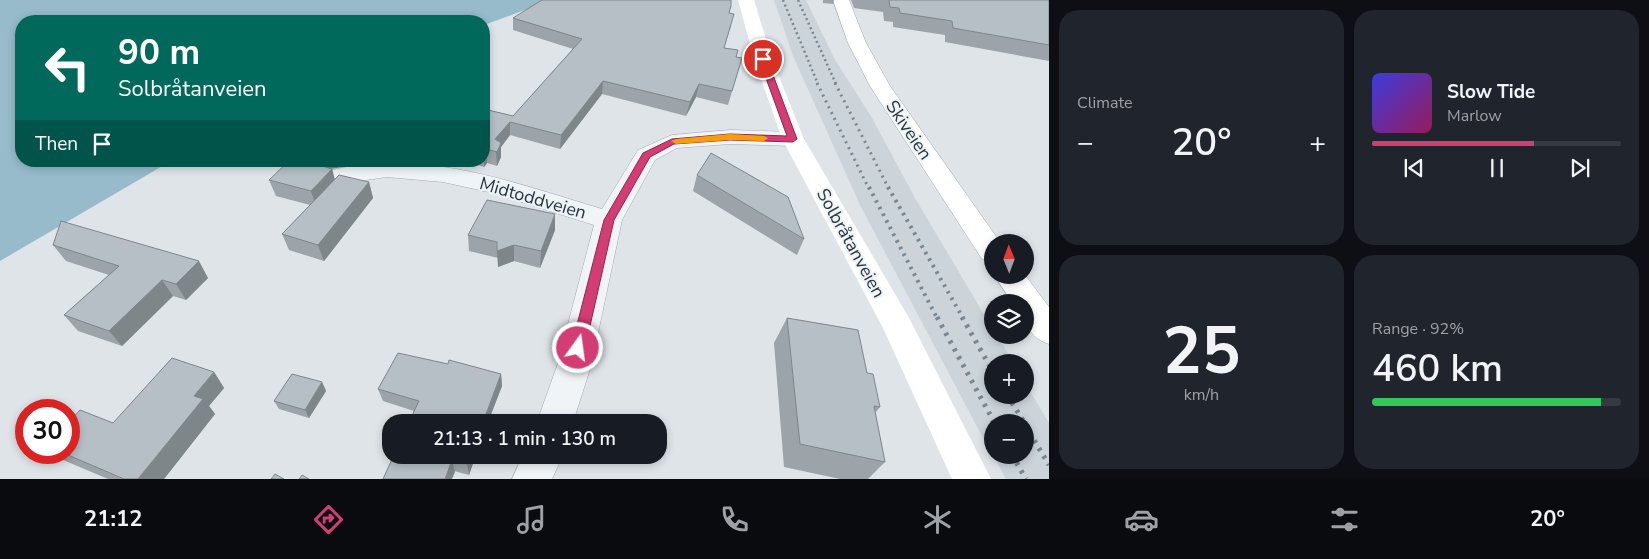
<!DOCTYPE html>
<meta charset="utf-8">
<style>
:root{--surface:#171b24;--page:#20242c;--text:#f1f3f6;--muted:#9ea1a6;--line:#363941;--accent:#d43d73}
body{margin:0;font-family:"Nunito Sans",sans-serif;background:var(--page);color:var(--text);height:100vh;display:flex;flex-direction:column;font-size:19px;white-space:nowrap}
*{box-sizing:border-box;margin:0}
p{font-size:16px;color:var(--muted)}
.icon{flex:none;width:28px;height:28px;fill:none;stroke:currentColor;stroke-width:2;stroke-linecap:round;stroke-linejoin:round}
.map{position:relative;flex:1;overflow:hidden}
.sheet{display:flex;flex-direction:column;gap:10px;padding:10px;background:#0d0f14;width:600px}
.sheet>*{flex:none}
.guide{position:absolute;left:15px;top:15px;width:475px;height:152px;border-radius:20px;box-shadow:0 2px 8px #0003;background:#00695c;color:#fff;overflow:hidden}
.needle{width:32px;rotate:359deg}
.controls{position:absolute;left:984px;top:234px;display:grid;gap:10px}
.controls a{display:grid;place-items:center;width:50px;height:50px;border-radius:50%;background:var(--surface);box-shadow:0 2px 8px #0003;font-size:25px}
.speed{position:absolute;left:15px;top:399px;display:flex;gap:10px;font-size:25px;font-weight:700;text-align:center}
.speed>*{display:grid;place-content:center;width:65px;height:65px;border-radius:50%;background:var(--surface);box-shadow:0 2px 8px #0003;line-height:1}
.speed .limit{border:8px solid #d22;background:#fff;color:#111}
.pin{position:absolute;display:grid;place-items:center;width:42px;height:42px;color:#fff;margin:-21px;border:2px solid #fff;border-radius:50%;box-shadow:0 1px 5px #0007}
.me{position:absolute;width:55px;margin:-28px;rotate:14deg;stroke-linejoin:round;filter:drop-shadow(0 0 4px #0008)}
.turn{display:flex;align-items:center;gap:18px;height:105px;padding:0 20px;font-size:22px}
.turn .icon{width:65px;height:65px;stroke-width:2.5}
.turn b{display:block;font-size:35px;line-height:42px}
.then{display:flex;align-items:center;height:48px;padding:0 20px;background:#0003;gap:10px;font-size:19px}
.big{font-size:38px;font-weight:600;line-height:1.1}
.sheet .widget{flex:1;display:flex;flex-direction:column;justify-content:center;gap:8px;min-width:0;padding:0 18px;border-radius:20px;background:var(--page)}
.sheet .dial{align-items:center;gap:0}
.dial b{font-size:65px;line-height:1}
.song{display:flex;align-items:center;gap:15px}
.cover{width:60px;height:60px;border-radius:8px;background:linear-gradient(135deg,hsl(240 70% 55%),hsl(330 70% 35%))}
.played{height:5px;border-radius:2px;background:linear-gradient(90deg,var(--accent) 65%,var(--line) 65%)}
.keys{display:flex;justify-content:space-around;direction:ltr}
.heat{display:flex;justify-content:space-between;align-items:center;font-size:28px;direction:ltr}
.charge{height:8px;border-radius:4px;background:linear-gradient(90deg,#34c759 92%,var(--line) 0)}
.sheet .tiles{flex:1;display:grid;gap:10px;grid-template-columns:repeat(2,1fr)}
.trip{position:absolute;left:382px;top:414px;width:285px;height:50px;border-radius:20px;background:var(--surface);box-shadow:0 2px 8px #0003;font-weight:600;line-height:50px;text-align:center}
.tab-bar{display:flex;height:80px;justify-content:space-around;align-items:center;background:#090b0e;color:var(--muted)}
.tab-bar .icon{width:35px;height:35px}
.tab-bar .on{color:var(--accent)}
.tab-bar b{font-size:22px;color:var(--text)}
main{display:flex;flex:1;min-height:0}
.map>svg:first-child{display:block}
.built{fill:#ccd4da}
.water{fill:#97bbca}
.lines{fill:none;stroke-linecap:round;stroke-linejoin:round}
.street-casing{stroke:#a3acb2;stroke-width:1}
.primary-casing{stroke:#9dabb5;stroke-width:1}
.street{fill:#f1f4f7;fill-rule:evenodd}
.secondary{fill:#fff;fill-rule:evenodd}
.primary{fill:#fff;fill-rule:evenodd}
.rail-far3{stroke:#778793;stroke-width:2.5;stroke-dasharray:2 3;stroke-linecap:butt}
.rail-far2{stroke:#778793;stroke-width:3;stroke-dasharray:2 4.5;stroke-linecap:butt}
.rail-far1{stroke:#778793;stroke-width:4;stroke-dasharray:2.5 5;stroke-linecap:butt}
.rail{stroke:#778793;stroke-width:5;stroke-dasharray:3 6;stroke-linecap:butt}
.wall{fill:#9ca4a9}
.shaded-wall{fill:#7f868a}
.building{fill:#b5bfc5;stroke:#7f868a}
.route{fill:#d43d73;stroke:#8a284b}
.slow{fill:#f59e0b}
.labels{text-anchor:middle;stroke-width:4;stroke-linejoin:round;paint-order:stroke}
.street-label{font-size:18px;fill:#273540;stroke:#eef3f6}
</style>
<main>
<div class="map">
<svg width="1049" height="479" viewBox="0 0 1049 479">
<rect width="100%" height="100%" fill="#dee4e8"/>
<!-- built -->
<polygon class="built" points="774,0 806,0 834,58 872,118 915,198 992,328 992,335 997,335 1013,362 992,362 992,395 1025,395 1025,383 1049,423 1049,479 1006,479 993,455 1025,455 1025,422 992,422 992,455 860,205 793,56"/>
<!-- water -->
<polygon class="water" points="0,0 552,0 484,25 484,21 21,21 21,161 171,161 0,261"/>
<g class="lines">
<defs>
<g id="street">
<path d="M730 130 793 132 801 134 804 139 801 144 793 146 730 144 677 148 655 160 622 220 591 366 573 422H537L557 366 594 225 493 193 443 182 387 177 338 184 329 181 326 176 329 171C421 147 515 183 602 209L638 150 672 135Z"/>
<polygon points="523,455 563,455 552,479 512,479"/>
</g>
<g id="primary">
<polygon points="833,0 849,0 866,43 890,86 1000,242 992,242 992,262 982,259 870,86 848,43"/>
<path d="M994 275H1025L1049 307V344C1028 337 1025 323 1025 302H1012Z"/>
</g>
</defs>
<!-- street casing -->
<use href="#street" class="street-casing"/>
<!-- primary casing -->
<use href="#primary" class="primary-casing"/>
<!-- street -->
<use href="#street" class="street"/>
<!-- secondary -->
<polygon class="secondary" points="738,0 754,0 772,59 804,139 908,316 991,479 952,479 883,328 782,139 754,59"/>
<!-- primary -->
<use href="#primary" class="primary"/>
<!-- rail-far3 -->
<g class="rail-far3">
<polyline points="783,0 818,84"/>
<polyline points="798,0 836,84"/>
</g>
<!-- rail-far2 -->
<g class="rail-far2">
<polyline points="817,83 869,189"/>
<polyline points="835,83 889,189"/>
</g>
<!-- rail-far1 -->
<g class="rail-far1">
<polyline points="869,187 937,318"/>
<polyline points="888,187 963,318"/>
</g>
<!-- rail -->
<g class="rail">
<polyline points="937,317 994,422"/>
<polyline points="962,317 992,370"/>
<polyline points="1007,395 1024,422"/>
<polyline points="1025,425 1049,465"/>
<polyline points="1012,455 1026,479"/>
</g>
</g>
<!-- wall -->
<g class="wall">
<polygon points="823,0 834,0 833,4 823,3"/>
<polygon points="851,0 1049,0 1049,61 945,42 945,35 893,27 893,22 884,21 883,12 854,8"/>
<polygon points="731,6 729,13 731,26 724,48 736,57 742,58 728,105 696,97 686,116 602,94 560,149 510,135 501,147 501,157 497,166 487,163 484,167 465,161 484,161 484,109 513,116 573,49 513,30 513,18"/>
<polygon points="343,167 330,169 332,169 335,179 369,182 373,198 324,261 289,250 282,234 310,205 276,196 269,180"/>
<polygon points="697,175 804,239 797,255 693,191"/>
<polygon points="555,230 540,268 514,261 498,267 498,258 469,251 468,235"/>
<polygon points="53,245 208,278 186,300 173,296 122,346 78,331 64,315 109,275 66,261"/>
<polygon points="787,318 867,373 880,407 875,413 885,462 868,479 840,479 784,467 774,343"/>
<polygon points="448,364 501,374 502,386 488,422 409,422 414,411 383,401 378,389"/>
<polygon points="214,372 224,388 209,406 215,414 164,479 108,479 63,460 53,452 69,452"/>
<polygon points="322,382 326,391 309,418 279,409 274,401"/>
<polygon points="394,455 476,455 469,475"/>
</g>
<!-- shaded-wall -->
<g class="shaded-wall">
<polygon points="603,81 602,94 560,149 561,135"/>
<polygon points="699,84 696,97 686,116 690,102"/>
<polygon points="510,122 510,135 501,147 501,157 497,166 495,139"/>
<polygon points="487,149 487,163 484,167 484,153"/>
<polygon points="320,161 342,161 343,167 329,169 324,175"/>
<polygon points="332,169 336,185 316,207 311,191"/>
<polygon points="369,182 373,198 324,261 318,245"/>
<polygon points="555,214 555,230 540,268 541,251"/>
<polygon points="514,245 514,261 498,267 497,251"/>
<polygon points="199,261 208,278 186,300 176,284"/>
<polygon points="162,280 173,296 122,346 109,331"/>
<polygon points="214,372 224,388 209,406 215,414 164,479 138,479 194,396"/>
<polygon points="501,374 502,386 488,422 483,422"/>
<polygon points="322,382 326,391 309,418 305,410"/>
<polygon points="471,455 476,455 469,475 467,464"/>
<polygon points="452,460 455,472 452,479 445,479"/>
</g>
<!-- building -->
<g class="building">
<polygon points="542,0 731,0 731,6 729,13 734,14 724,48 738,50 736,57 742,58 732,91 699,84 690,102 603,81 561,135 510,122 495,139 501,143 497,152 487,149 484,153 484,109 513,116 582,39 513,18"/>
<polygon points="889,0 1049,0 1049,45 953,28 952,21 900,13 899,8 890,7"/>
<polygon points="711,153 788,197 804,239 697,175"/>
<polygon points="289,161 320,161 322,166 332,169 311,191 269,180"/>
<polygon points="339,175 369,182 318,245 282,234"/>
<polygon points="487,200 555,214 541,251 514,245 497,251 497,242 468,235"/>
<polygon points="61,221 199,261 176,284 162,280 109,331 64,315 119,266 53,245"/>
<polygon points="787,318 858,330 867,373 873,374 880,407 874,406 885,462 800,444"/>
<polygon points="398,353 448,364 449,360 501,374 483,422 409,422 419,401 378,389"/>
<polygon points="172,358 214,372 194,396 203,399 138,479 124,479 61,452 69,452 69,422 80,410 113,423"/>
<polygon points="292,374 322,382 305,410 274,401"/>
<polygon points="394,455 471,455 467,464 452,460 445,479 383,479"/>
<polygon points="275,474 284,479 271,479"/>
<polygon points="302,475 309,479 299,479"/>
</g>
<!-- route -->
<polygon class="route" points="763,57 767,59 797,139 793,142 730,140 674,144 650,157 614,220 585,348 583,352 573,352 571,348 604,220 643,153 672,139 730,134 787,136 759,59"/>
<!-- slow -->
<polygon class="slow" points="730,134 764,136 768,138 764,141 730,140 676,144 671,141 676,139"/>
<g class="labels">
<!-- street labels -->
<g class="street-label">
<text transform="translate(909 130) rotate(56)" y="6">Skiveien</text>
<text transform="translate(533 198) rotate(16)" y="6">Midtoddveien</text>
<text transform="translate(851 243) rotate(61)" y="6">Solbråtanveien</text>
</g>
</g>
</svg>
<div class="controls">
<a><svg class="needle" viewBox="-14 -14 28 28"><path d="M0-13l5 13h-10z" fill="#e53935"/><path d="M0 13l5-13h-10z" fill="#9ea1a6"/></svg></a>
<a><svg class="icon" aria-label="layers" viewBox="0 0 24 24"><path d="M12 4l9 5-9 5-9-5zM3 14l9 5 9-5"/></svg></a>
<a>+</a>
<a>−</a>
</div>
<div class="speed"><div class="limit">30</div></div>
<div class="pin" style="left:763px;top:59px;background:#d93025"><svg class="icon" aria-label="arrive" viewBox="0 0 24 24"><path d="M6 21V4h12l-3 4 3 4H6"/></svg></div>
<svg class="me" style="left:578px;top:348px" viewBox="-20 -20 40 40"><circle r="17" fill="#d43d73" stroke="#fff" stroke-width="3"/><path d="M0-11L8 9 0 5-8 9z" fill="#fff"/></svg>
<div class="trip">21:13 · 1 min · 130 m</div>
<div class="guide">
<div class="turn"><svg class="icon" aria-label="left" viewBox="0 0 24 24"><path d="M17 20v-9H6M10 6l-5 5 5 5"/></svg><div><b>90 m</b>Solbråtanveien</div></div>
<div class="then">Then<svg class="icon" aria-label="arrive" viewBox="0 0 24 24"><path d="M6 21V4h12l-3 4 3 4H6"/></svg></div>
</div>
</div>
<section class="sheet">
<div class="tiles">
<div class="widget"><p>Climate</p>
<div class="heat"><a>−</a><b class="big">20°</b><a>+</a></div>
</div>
<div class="widget">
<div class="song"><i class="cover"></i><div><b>Slow Tide</b><p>Marlow</p></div></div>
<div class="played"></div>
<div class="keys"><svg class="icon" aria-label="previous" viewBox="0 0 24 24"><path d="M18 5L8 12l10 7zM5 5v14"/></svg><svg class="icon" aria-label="pause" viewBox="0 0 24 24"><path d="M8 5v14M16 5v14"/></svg><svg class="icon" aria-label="next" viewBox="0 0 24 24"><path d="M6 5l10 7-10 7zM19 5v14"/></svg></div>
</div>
<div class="widget dial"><b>25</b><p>km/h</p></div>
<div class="widget"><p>Range · 92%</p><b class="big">460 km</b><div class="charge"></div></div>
</div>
</section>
</main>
<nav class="tab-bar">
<b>21:12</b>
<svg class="icon on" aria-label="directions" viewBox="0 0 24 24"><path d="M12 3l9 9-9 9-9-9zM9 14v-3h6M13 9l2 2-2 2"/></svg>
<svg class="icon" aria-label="music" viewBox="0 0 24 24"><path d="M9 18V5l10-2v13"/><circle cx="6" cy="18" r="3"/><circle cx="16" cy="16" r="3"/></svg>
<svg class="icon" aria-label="phone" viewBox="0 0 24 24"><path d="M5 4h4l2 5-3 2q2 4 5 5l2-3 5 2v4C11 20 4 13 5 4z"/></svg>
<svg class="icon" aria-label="climate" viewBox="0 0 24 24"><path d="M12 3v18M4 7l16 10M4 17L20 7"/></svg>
<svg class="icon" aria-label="car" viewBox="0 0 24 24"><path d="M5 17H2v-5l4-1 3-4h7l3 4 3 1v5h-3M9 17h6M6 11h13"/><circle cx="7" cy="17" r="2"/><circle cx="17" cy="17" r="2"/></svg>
<svg class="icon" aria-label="filters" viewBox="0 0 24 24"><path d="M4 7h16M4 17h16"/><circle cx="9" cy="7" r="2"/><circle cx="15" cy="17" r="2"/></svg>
<b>20°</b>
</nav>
